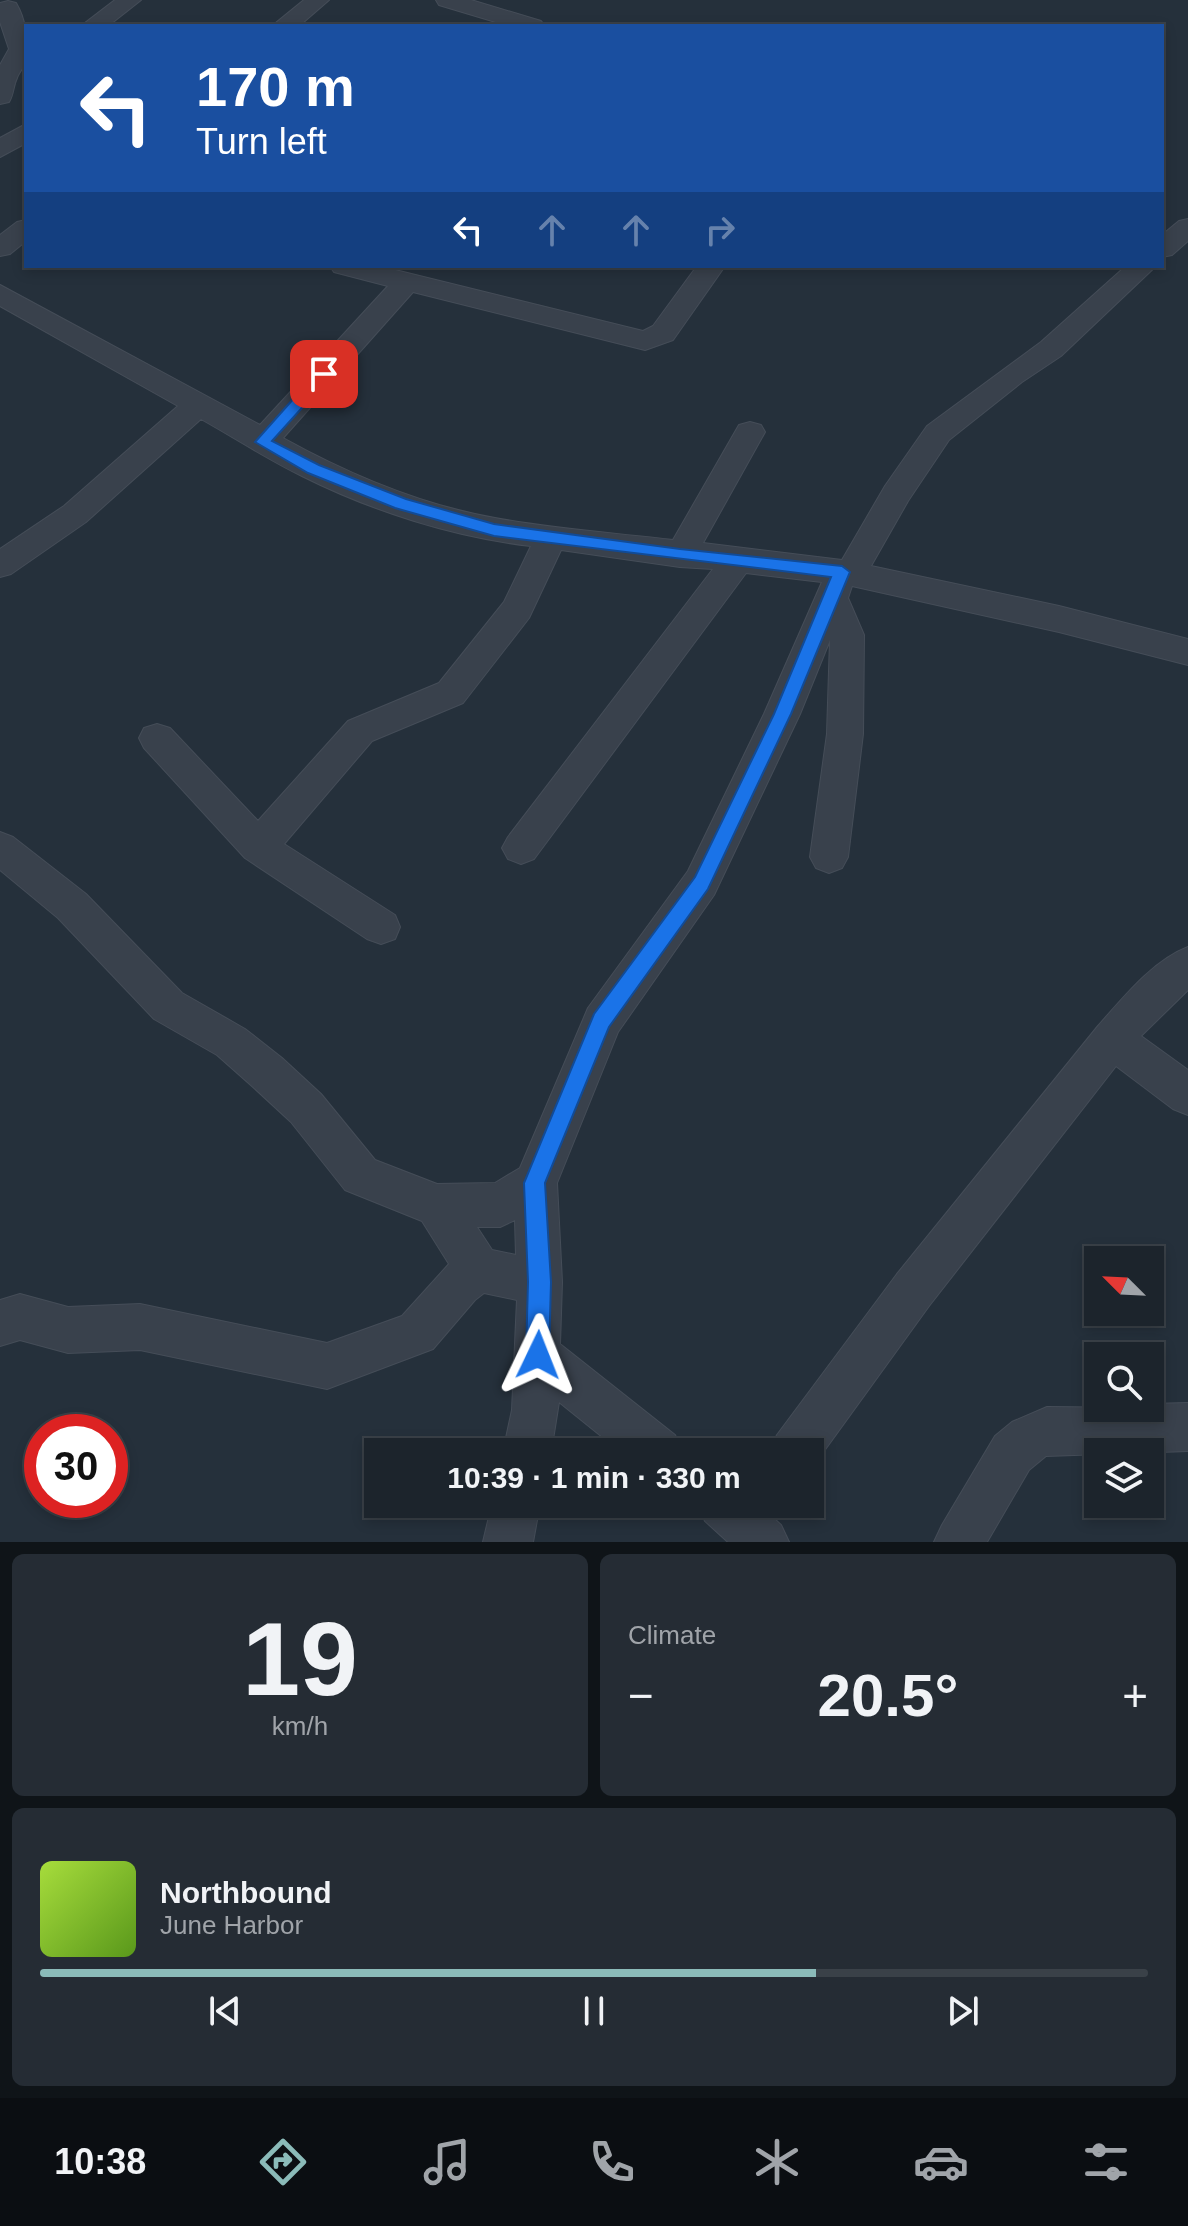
<!DOCTYPE html>
<meta charset="utf-8">
<style>
:root{--surface:#1c242c;--page:#252c34;--text:#f1f3f6;--muted:#a0a4a9;--line:#3a4148;--accent:#8bbbb9}
body{margin:0;font-family:Helvetica,sans-serif;background:var(--page);color:var(--text);height:100vh;display:flex;flex-direction:column;font-size:30px;white-space:nowrap}
*{box-sizing:border-box;margin:0}
p{font-size:26px;color:var(--muted)}
.icon{flex:none;width:44px;height:44px;fill:none;stroke:currentColor;stroke-width:2;stroke-linecap:round;stroke-linejoin:round}
.map{position:relative;height:1542px;overflow:hidden}
.side{display:flex;flex-direction:column;gap:12px;padding:12px;background:#0f1418;flex:1}
.side>*{flex:none}
.guide{position:absolute;left:24px;top:24px;width:1140px;height:244px;border-radius:0px;box-shadow:0 4px 12px #0003,0 0 0 2px var(--line);background:#1a4fa0;color:#fff;overflow:hidden}
.needle{width:52px;rotate:294deg}
.buttons{position:absolute;left:1084px;top:1246px;display:grid;gap:16px}
.buttons a{display:grid;place-items:center;width:80px;height:80px;border-radius:0px;background:var(--surface);box-shadow:0 4px 12px #0003,0 0 0 2px var(--line);font-size:40px}
.speed{position:absolute;left:24px;top:1414px;display:flex;gap:16px;font-size:40px;font-weight:700;text-align:center}
.speed>*{display:grid;place-content:center;width:104px;height:104px;border-radius:50%;background:var(--surface);box-shadow:0 4px 12px #0003,0 0 0 2px var(--line);line-height:1}
.speed .limit{border:12px solid #d22;background:#fff;color:#111}
.pin{position:absolute;display:grid;place-items:center;width:68px;height:68px;color:#fff;margin:-34px;border-radius:16px;box-shadow:0 4px 12px #0006}
.me{position:absolute;width:88px;margin:-44px;rotate:2deg;stroke-linejoin:round;filter:drop-shadow(0 0 6px #0008)}
.turn{display:flex;align-items:center;gap:28px;height:168px;padding:0 40px;font-size:36px}
.turn .icon{width:104px;height:104px;stroke-width:2.5}
.turn b{display:block;font-size:56px;line-height:68px}
.lanes{display:flex;align-items:center;height:76px;padding:0 40px;background:#0003;justify-content:center;gap:40px;direction:ltr}
.lanes .off{opacity:.35}
.big{font-size:60px;font-weight:600;line-height:1.1}
.side .tile{flex:1;display:flex;flex-direction:column;justify-content:center;gap:12px;min-width:0;padding:0 28px;border-radius:12px;background:var(--page)}
.side .dial{align-items:center;gap:0}
.dial b{font-size:104px;line-height:1}
.song{display:flex;align-items:center;gap:24px}
.cover{width:96px;height:96px;border-radius:12px;background:linear-gradient(135deg,hsl(80 70% 55%),hsl(90 70% 35%))}
.played{height:8px;border-radius:4px;background:linear-gradient(90deg,var(--accent) 70%,var(--line) 70%)}
.keys{display:flex;justify-content:space-around;direction:ltr}
.heat{display:flex;justify-content:space-between;align-items:center;font-size:44px;direction:ltr}
.side .tiles{flex:1;display:grid;gap:12px;grid-template-columns:1fr 1fr}
.tile:last-child{grid-column:span 2}
.trip{position:absolute;left:364px;top:1438px;width:460px;height:80px;border-radius:0px;background:var(--surface);box-shadow:0 4px 12px #0003,0 0 0 2px var(--line);font-weight:600;line-height:80px;text-align:center}
.menu{display:flex;height:128px;justify-content:space-around;align-items:center;background:#0b0e12;color:var(--muted)}
.menu .icon{width:56px;height:56px}
.menu .active{color:var(--accent)}
.menu b{font-size:36px;color:var(--text)}
.map>svg:first-child{display:block}
.lines{fill:none;stroke-linecap:round;stroke-linejoin:round}
.minor-casing{stroke:#454d58;stroke-width:2}
.minor{fill:#39414c;fill-rule:evenodd}
.route{fill:#1a73e8;stroke:#114b97;stroke-width:2}
</style>
<div class="map">
<svg width="1188" height="1542" viewBox="0 0 1188 1542">
<rect width="100%" height="100%" fill="#25303b"/>
<g class="lines">
<defs>
<g id="minor">
<polygon points="115,0 141,0 108,26 81,26"/>
<polygon points="304,0 329,0 299,26 272,26"/>
<polygon points="436,0 471,0 541,21 545,26 509,26 439,5"/>
<path d="M8 1 16 3C25 18 30 43 26 60 25 66 19 72 17 78 13 86 14 94 9 102L0 104V65L9 49 0 22V3Z"/>
<polygon points="26,124 26,143 0,157 0,138"/>
<polygon points="1188,219 1188,241 1172,255 1162,257 1162,235 1179,221"/>
<polygon points="26,220 26,241 10,254 0,256 0,235 17,222"/>
<path d="M330 266H379L643 331 653 326 697 266H725L673 340 645 350 413 292 283 438C348 474 422 505 495 518 553 529 614 533 673 540L739 425 750 422 761 425 765 432 703 543 842 560 885 486 927 426 1041 342 1126 266H1156L1061 356 1022 382 949 440 908 501 871 566 1059 606 1188 639V665L1059 632 852 586 848 598 864 635 863 734 848 857 842 868 829 873 816 868 810 857 827 734 830 640 800 714 714 895 618 1032 557 1183 562 1282 560 1344 675 1435 682 1452H621L559 1402 551 1452H503L512 1410 517 1300 484 1293 475 1300 433 1349 327 1389 140 1350 68 1353 20 1340 0 1346V1300L20 1294 68 1307 140 1304 327 1343 402 1316 449 1264 422 1221 345 1190 291 1122 252 1086 217 1055 154 1019 58 918 0 870V832L13 837 86 894 182 993 245 1029 282 1058 321 1094 375 1160 437 1184 495 1183 520 1168 588 1008 688 871 764 714 822 582 746 573 534 859 521 864 508 859 502 848 508 837 713 569 680 567 561 550 529 618 463 703 372 741 284 844 395 915 400 927 395 939 381 944 367 939 245 858 144 748 139 738 144 728 157 724 170 728 258 821 348 721 439 683 504 602 531 546C453 537 372 511 302 476 267 459 235 438 201 419L86 522 11 574 0 577V549L64 506 178 406 0 306V285L260 425 388 286 334 272ZM515 1220 516 1255 492 1250 477 1227H500Z"/>
<path d="M1188 947V990L1141 1036 1188 1070V1115L1173 1109 1116 1066 929 1306 811 1469 810 1452H770L777 1435 897 1274 1098 1026C1123 998 1152 961 1188 947Z"/>
<polygon points="1188,1403 1188,1451 1046,1456 1029,1470 987,1542 934,1542 942,1525 995,1436 1012,1422 1047,1407 1150,1408 1150,1404"/>
<polygon points="492,1504 540,1504 533,1542 483,1542"/>
<polygon points="698,1504 758,1504 781,1525 789,1542 728,1542 705,1521"/>
</g>
</defs>
<!-- minor casing -->
<use href="#minor" class="minor-casing"/>
<!-- minor -->
<use href="#minor" class="minor"/>
</g>
<!-- route -->
<polygon class="route" points="324,369 329,370 329,378 272,441 319,465 406,499 494,524 680,549 842,566 850,572 791,714 708,889 609,1027 545,1183 551,1282 549,1355 546,1363 538,1366 529,1363 526,1355 528,1282 524,1183 594,1014 695,877 774,714 831,577 494,536 395,508 308,473 255,442 319,370"/>
</svg>
<div class="buttons">
<a><svg class="needle" viewBox="-14 -14 28 28"><path d="M0-13l5 13h-10z" fill="#e53935"/><path d="M0 13l5-13h-10z" fill="#a0a4a9"/></svg></a>
<a><svg class="icon" aria-label="search" viewBox="0 0 24 24"><circle cx="10" cy="10" r="6"/><path d="M15 15l6 6"/></svg></a>
<a><svg class="icon" aria-label="layers" viewBox="0 0 24 24"><path d="M12 4l9 5-9 5-9-5zM3 14l9 5 9-5"/></svg></a>
</div>
<div class="speed"><div class="limit">30</div></div>
<div class="pin" style="left:324px;top:374px;background:#d93025"><svg class="icon" aria-label="arrive" viewBox="0 0 24 24"><path d="M6 21V4h12l-3 4 3 4H6"/></svg></div>
<svg class="me" style="left:538px;top:1355px" viewBox="-20 -20 40 40"><path d="M0-17L14 15 0 8-14 15z" fill="#1a73e8" stroke="#fff" stroke-width="4"/></svg>
<div class="trip">10:39 · 1 min · 330 m</div>
<div class="guide">
<div class="turn"><svg class="icon" aria-label="left" viewBox="0 0 24 24"><path d="M17 20v-9H6M10 6l-5 5 5 5"/></svg><div><b>170 m</b>Turn left</div></div>
<div class="lanes"><svg class="icon" aria-label="left" viewBox="0 0 24 24"><path d="M17 20v-9H6M10 6l-5 5 5 5"/></svg><svg class="icon off" aria-label="ahead" viewBox="0 0 24 24"><path d="M12 20V5M6 11l6-6 6 6"/></svg><svg class="icon off" aria-label="ahead" viewBox="0 0 24 24"><path d="M12 20V5M6 11l6-6 6 6"/></svg><svg class="icon off" aria-label="right" viewBox="0 0 24 24"><path d="M7 20v-9h11M14 6l5 5-5 5"/></svg></div>
</div>
</div>
<section class="side">
<div class="tiles">
<div class="tile dial"><b>19</b><p>km/h</p></div>
<div class="tile"><p>Climate</p>
<div class="heat"><a>−</a><b class="big">20.5°</b><a>+</a></div>
</div>
<div class="tile">
<div class="song"><i class="cover"></i><div><b>Northbound</b><p>June Harbor</p></div></div>
<div class="played"></div>
<div class="keys"><svg class="icon" aria-label="previous" viewBox="0 0 24 24"><path d="M18 5L8 12l10 7zM5 5v14"/></svg><svg class="icon" aria-label="pause" viewBox="0 0 24 24"><path d="M8 5v14M16 5v14"/></svg><svg class="icon" aria-label="next" viewBox="0 0 24 24"><path d="M6 5l10 7-10 7zM19 5v14"/></svg></div>
</div>
</div>
</section>
<nav class="menu">
<b>10:38</b>
<svg class="icon active" aria-label="directions" viewBox="0 0 24 24"><path d="M12 3l9 9-9 9-9-9zM9 14v-3h6M13 9l2 2-2 2"/></svg>
<svg class="icon" aria-label="music" viewBox="0 0 24 24"><path d="M9 18V5l10-2v13"/><circle cx="6" cy="18" r="3"/><circle cx="16" cy="16" r="3"/></svg>
<svg class="icon" aria-label="phone" viewBox="0 0 24 24"><path d="M5 4h4l2 5-3 2q2 4 5 5l2-3 5 2v4C11 20 4 13 5 4z"/></svg>
<svg class="icon" aria-label="climate" viewBox="0 0 24 24"><path d="M12 3v18M4 7l16 10M4 17L20 7"/></svg>
<svg class="icon" aria-label="car" viewBox="0 0 24 24"><path d="M5 17H2v-5l4-1 3-4h7l3 4 3 1v5h-3M9 17h6M6 11h13"/><circle cx="7" cy="17" r="2"/><circle cx="17" cy="17" r="2"/></svg>
<svg class="icon" aria-label="filters" viewBox="0 0 24 24"><path d="M4 7h16M4 17h16"/><circle cx="9" cy="7" r="2"/><circle cx="15" cy="17" r="2"/></svg>
</nav>
